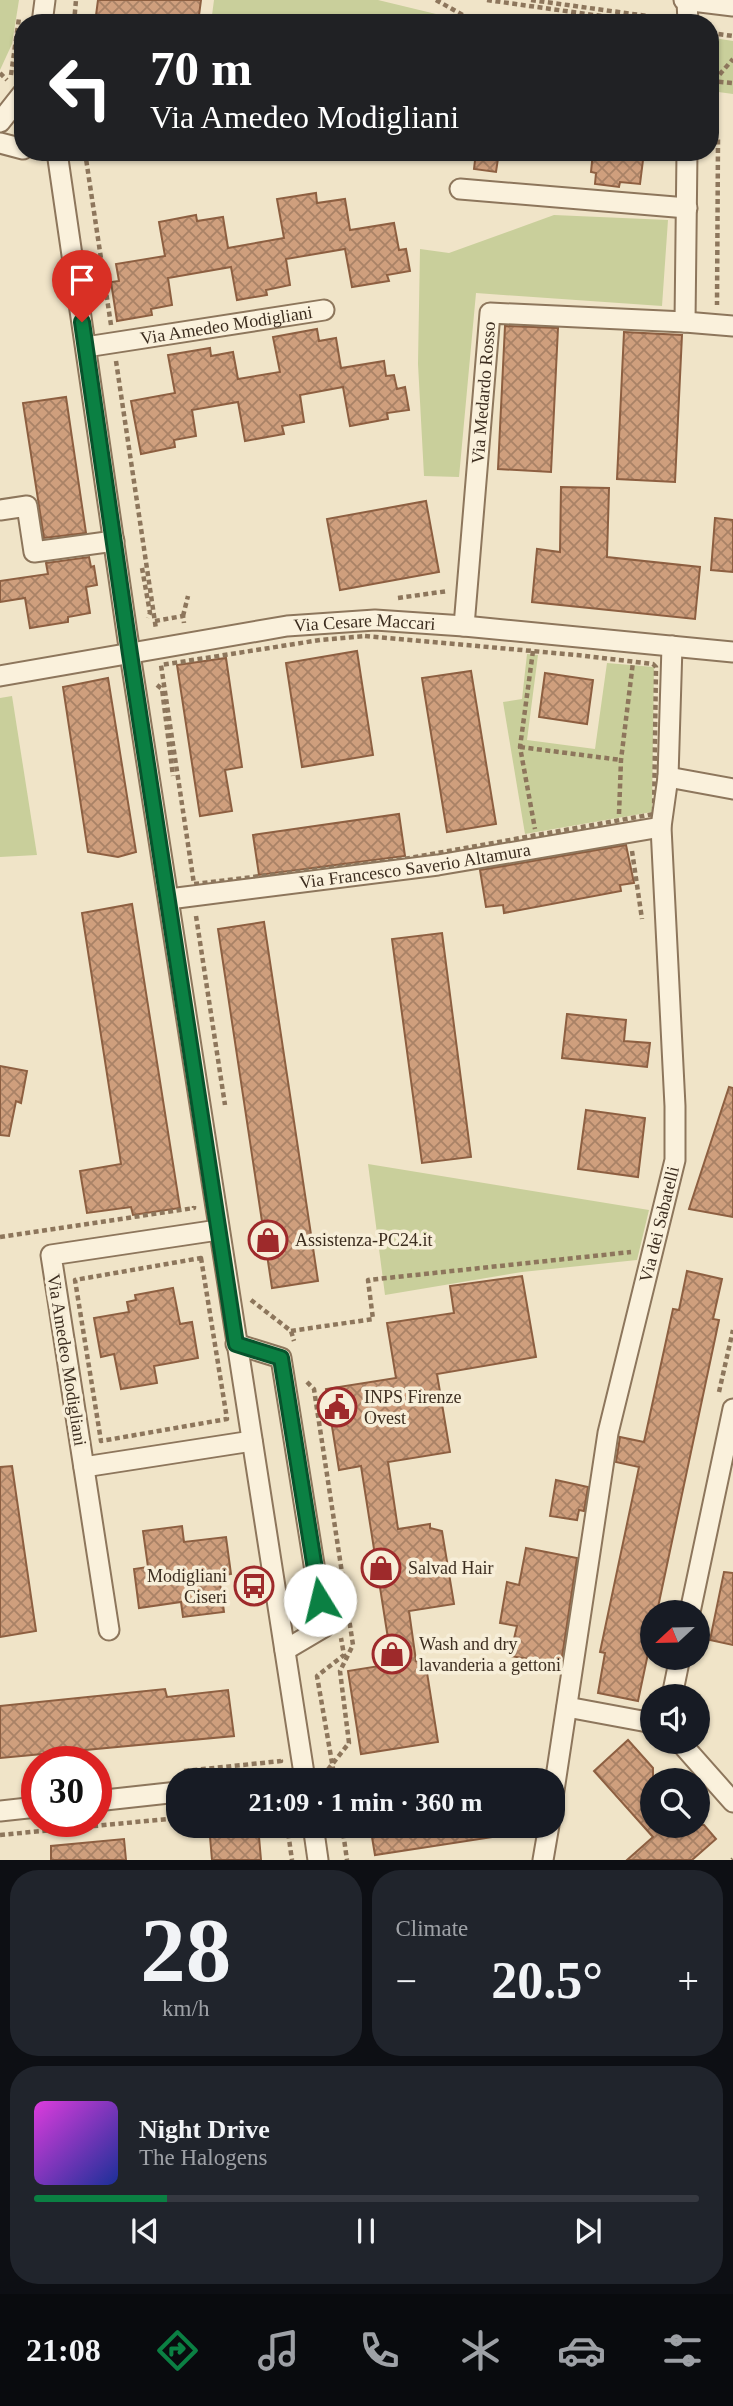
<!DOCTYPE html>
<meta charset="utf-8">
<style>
:root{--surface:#171b24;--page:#20242c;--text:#f1f3f6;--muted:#9ea1a6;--line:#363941;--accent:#0b8043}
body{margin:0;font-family:"Times New Roman",serif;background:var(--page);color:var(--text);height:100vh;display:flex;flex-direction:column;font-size:26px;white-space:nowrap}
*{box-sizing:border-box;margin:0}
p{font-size:23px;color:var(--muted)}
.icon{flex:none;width:38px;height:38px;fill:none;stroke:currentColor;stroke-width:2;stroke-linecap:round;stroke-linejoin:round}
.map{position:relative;height:1860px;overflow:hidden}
.drawer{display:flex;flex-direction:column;gap:10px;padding:10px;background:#0d0f14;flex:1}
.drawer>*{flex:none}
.hud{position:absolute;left:14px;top:14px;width:705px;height:147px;border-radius:28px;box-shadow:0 2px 5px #0004;background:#202124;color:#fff;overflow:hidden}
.needle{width:46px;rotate:248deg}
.tools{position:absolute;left:640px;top:1600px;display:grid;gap:14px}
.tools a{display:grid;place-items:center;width:70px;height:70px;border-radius:50%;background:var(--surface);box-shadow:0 2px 5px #0004;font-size:35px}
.speed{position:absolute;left:21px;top:1746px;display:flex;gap:14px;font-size:35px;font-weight:700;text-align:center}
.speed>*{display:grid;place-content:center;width:91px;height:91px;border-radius:50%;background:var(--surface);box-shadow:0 2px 5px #0004;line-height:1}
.speed .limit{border:10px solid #d22;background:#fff;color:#111}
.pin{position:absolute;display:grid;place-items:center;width:60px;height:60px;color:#fff;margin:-72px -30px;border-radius:50% 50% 50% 0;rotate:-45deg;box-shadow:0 0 7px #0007}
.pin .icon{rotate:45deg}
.me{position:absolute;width:77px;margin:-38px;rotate:351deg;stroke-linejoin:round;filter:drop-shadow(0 0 5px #0008)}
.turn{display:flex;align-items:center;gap:24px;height:147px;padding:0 21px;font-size:32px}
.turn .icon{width:91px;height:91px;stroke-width:2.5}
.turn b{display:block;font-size:49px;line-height:60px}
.big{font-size:52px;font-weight:700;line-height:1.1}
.drawer .card{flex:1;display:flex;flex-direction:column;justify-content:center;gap:10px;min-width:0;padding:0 24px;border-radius:28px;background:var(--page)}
.drawer .dial{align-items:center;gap:0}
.dial b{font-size:91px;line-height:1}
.song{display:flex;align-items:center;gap:21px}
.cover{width:84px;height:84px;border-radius:10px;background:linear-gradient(135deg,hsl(300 70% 55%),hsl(230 70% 35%))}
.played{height:7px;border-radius:4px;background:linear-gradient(90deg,var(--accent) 20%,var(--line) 20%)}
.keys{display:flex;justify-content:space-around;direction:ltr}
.heat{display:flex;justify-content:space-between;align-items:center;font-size:38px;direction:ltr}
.drawer .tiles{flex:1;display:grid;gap:10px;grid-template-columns:1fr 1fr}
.card:last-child{grid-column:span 2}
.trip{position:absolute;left:166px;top:1768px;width:399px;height:70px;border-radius:28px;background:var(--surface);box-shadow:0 2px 5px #0004;font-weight:700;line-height:70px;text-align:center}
.menu{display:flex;height:112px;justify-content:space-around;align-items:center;background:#090b0e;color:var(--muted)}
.menu .icon{width:49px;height:49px}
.menu .active{color:var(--accent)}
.menu b{font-size:32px;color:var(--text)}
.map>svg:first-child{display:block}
.green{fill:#c9cf9b}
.building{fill:url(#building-cross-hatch);stroke:#8d5f41;stroke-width:2}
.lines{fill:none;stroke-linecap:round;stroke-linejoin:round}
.street-casing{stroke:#8d765c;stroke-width:23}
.path{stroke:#8d765c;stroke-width:4.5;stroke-dasharray:5 3.5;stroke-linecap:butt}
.street{stroke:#faf1dc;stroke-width:19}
.route-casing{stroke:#07532c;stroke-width:18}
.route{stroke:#0b8043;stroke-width:12}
.labels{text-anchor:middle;stroke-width:7;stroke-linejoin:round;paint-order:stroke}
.street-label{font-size:18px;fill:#3d2e20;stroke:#f7eed8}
.poi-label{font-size:18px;fill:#3d2e20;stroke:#f7eed8;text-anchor:start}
</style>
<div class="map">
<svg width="733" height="1860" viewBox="0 0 733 1860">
<defs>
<pattern id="building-cross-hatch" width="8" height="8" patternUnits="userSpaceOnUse" patternTransform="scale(1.75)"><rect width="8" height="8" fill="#cf9f7d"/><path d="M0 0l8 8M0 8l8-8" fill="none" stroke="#a98266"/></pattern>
</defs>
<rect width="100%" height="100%" fill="#f0e4c8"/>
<!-- green -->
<g class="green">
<polygon points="0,0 19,0 12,44 0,70"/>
<polygon points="214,0 378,0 436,14 525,23 211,23"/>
<polygon points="714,38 733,41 733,94 711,91"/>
<polygon points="554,215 668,220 662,306 476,293 459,477 424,476 418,364 420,249 449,253"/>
<polygon points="527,654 538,655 527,740 595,749 607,663 654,667 652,812 525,834 503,702 522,699"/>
<polygon points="12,696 37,855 0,857 0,698"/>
<polygon points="368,1164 649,1210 637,1260 522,1272 385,1295"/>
</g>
<!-- building -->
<g class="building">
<polygon points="98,0 201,0 198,23 95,23"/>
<polygon points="476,152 499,152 496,172 474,169"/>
<polygon points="593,152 644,152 640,184 620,182 619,187 595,184 596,173 591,172"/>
<polygon points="316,193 317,203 345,199 350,230 394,223 399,250 406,249 410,271 387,275 389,281 352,287 345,249 286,259 290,285 266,290 267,295 237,300 231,267 168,278 172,305 151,309 152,315 117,321 111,282 119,281 116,264 165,256 159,222 196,215 197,221 223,217 228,248 284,238 277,199"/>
<polygon points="505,326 558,328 551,472 498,469"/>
<polygon points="317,329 319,341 336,338 341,368 384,361 386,376 394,375 397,389 405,387 409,410 387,413 388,419 350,426 343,387 300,395 304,422 282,426 284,434 245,441 238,402 192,410 196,436 174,440 175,447 141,454 131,401 175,393 168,355 210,348 211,356 233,352 238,379 280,372 273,337"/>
<polygon points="624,332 682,335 675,482 617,479"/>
<polygon points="66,397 86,533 44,538 23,403"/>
<polygon points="561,487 609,488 607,557 700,567 695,619 532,602 537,549 560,552"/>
<polygon points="426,501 439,572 340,590 327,519"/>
<polygon points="715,518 733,520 733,572 711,570"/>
<polygon points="89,557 91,567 94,566 97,585 86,587 90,613 68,617 68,622 30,628 25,598 0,602 0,581 48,574 46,563"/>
<polygon points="357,651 373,755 302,767 286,663"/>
<polygon points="226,658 242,767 225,770 232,811 200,816 177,665"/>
<polygon points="471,671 496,824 447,832 422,678"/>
<polygon points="545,673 593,680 587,724 539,717"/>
<polygon points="108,678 136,852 118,857 88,852 63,687"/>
<polygon points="399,814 405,856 259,875 253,835"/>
<polygon points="626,845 634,883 620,885 621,891 504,913 503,905 486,907 480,870"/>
<polygon points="132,904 180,1208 133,1215 131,1207 87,1213 80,1171 121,1164 82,913"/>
<polygon points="264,922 318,1281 272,1288 218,929"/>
<polygon points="442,933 471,1157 422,1163 392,939"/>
<polygon points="567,1014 626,1020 624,1041 650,1043 647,1067 562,1058"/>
<polygon points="0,1066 27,1071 21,1103 16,1101 9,1136 0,1135"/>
<polygon points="729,1087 733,1088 733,1217 689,1209"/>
<polygon points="586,1110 645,1118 638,1177 578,1169"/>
<polygon points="687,1271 722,1279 713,1319 719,1320 657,1612 653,1612 653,1630 638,1701 598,1693 605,1653 600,1652 639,1467 616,1462 620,1437 644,1442 673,1309 679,1310"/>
<polygon points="522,1276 536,1357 437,1374 450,1452 388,1462 398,1529 430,1524 430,1528 442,1531 454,1604 409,1611 416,1661 425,1660 438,1742 361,1754 348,1671 392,1664 361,1466 339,1470 326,1389 396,1378 387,1323 454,1313 450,1286"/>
<polygon points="173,1288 180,1324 192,1322 198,1358 154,1366 157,1383 121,1389 114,1354 101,1357 94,1318 129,1312 127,1302 136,1300 135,1295"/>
<polygon points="12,1466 36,1631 0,1637 0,1467"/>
<polygon points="556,1480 588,1487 584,1511 579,1510 577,1520 550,1516"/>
<polygon points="182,1526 184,1542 226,1537 231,1574 219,1576 224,1612 183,1617 181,1602 139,1608 134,1569 148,1567 143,1531"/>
<polygon points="526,1548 577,1558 561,1664 510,1656 517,1626 500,1623 507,1582 519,1585"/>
<polygon points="724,1572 733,1573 733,1645 710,1640"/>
<polygon points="165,1689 167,1697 228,1690 234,1736 0,1758 0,1706"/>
<polygon points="628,1740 653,1768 653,1825 704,1825 716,1839 692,1860 627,1860 653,1837 594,1771"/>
<polygon points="209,1825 258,1825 261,1860 212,1860"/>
<polygon points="370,1825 492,1825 493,1837 375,1855"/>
<polygon points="124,1839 126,1860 51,1860 51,1846"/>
</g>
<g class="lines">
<defs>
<g id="street">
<polyline points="684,0 733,6"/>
<polyline points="687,0 688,23"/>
<polyline points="42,23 45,0"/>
<polyline points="0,122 23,93"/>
<polyline points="0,143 23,149"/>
<polyline points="57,152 130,654 305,1780"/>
<polyline points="460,189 687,208"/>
<polyline points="685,322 733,326"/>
<path id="s1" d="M86 347 324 310"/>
<polyline points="0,510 27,506 34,552 114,541"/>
<path id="s2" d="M464 626 490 313 685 322 687 152"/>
<path id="s3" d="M0 676 287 626 375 620 464 626 733 652"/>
<polyline points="668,777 733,789"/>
<path id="s4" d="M169 899 438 865 661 827"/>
<polyline points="236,1344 281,1358 324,1627 285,1650"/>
<polyline points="84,1467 252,1441"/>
<polyline points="690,1612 733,1409"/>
<polyline points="109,1630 51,1255 218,1230"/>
<polyline points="672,1696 680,1657"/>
<polyline points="567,1707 653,1723"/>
<polyline points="679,1741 733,1802"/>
<path id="s5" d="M553 1797 608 1433 675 1160V1106L661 827 668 777 672 646"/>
<polyline points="96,1801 178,1792"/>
<polyline points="0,1811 37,1807"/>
<polyline points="313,1825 318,1860"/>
<polyline points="543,1860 549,1825"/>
</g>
</defs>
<!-- street casing -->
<use href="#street" class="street-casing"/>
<!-- path -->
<g class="path">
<polyline points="436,0 477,23"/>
<polyline points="487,0 651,23"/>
<polyline points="531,0 669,19"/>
<polyline points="74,23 76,0"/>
<polyline points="710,33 733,36"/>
<polyline points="0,73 7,80"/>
<polyline points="11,75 19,18"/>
<polyline points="710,81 733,83"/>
<polyline points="714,81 733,59"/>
<polyline points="710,139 718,139 717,305"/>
<polyline points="85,152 111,325"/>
<polyline points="116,361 156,629"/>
<polyline points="142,568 150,613 148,618"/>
<polyline points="398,598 448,591"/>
<polyline points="183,616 188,596"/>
<polyline points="155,621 183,616 184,623"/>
<polygon points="365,636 577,655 653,664 656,667 654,814 404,859 194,884 161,665 320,640"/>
<polyline points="533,651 520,747 535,829"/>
<polyline points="157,685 162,689 173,776"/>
<polyline points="520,747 621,760"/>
<polyline points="619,814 621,760 633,662"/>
<polyline points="632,851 642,919"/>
<polyline points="196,916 225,1105"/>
<polyline points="0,1237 194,1208 194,1206"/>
<polygon points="201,1258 227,1419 101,1441 75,1280"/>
<polyline points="251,1300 291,1331 294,1341"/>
<polyline points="291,1331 373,1319 368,1280 631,1252"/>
<polyline points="307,1382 314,1389 315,1396 353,1645 340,1671 349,1743 326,1772"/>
<polyline points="719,1392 733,1330"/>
<polyline points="184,1771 281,1761 280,1758"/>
<polyline points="335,1780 317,1676 344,1655 341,1638"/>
<polyline points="287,1825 292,1860"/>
<polyline points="342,1825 347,1860"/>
<polyline points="0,1835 178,1818"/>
<polyline points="732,1860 733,1859"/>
</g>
<!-- street -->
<use href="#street" class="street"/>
</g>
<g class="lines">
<defs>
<polyline id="route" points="82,322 130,654 236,1344 281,1358 320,1600"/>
</defs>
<!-- route casing -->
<use href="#route" class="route-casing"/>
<!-- route -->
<use href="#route" class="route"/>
</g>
<!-- icons -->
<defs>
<symbol id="shop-ring" viewBox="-11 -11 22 22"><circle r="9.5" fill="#f7eed8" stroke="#9e2a2b" stroke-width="1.5"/><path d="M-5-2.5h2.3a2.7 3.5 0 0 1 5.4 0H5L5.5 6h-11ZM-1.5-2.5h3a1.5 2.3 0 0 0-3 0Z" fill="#9e2a2b"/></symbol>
<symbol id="civic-ring" viewBox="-11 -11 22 22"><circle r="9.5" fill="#f7eed8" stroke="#9e2a2b" stroke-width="1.5"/><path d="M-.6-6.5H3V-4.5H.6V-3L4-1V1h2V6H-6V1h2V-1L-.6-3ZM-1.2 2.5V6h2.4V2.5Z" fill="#9e2a2b"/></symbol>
<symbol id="bus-ring" viewBox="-11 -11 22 22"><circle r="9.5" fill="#f7eed8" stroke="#9e2a2b" stroke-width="1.5"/><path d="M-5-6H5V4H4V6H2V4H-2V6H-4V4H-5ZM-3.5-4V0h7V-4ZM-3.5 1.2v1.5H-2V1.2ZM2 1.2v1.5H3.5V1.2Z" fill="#9e2a2b"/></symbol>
</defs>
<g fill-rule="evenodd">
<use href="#shop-ring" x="246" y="1218" width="44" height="44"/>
<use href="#civic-ring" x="315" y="1385" width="44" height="44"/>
<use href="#shop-ring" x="359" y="1546" width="44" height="44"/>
<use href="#bus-ring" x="232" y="1564" width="44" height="44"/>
<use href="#shop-ring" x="370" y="1632" width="44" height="44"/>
</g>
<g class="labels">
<!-- street labels -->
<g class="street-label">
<text dy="6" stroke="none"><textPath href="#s1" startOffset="142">Via Amedeo Modigliani</textPath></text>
<text dy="6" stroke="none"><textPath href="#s2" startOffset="234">Via Medardo Rosso</textPath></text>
<text dy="6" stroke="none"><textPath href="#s3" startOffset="369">Via Cesare Maccari</textPath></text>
<text dy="6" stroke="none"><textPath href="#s4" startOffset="248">Via Francesco Saverio Altamura</textPath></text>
<text dy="6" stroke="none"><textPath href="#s5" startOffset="583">Via dei Sabatelli</textPath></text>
<text transform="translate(67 1360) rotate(81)" y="6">Via Amedeo Modigliani</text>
</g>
<!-- poi labels -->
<g class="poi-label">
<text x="295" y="1246">Assistenza-PC24.it</text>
<text x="364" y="1403">INPS Firenze<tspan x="364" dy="21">Ovest</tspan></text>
<text x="408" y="1574">Salvad Hair</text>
<text x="227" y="1582" text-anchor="end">Modigliani<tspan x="227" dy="21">Ciseri</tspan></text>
<text x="419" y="1650">Wash and dry<tspan x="419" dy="21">lavanderia a gettoni</tspan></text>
</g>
</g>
</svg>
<div class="tools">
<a><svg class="needle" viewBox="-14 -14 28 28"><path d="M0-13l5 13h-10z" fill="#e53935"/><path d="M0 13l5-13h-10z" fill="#9ea1a6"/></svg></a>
<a><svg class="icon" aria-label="sound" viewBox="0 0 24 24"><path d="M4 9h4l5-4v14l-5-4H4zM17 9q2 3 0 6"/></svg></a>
<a><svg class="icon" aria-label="search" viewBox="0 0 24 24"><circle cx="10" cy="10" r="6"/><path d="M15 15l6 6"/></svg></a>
</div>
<div class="speed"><div class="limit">30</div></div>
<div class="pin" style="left:82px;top:322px;background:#d93025"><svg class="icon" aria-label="arrive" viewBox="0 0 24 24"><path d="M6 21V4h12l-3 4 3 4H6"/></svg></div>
<svg class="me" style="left:320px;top:1600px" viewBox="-20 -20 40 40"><circle r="19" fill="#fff"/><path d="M0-13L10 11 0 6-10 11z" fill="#0b8043"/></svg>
<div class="trip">21:09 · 1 min · 360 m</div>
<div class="hud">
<div class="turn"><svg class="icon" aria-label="left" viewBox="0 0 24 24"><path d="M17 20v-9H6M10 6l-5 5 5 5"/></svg><div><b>70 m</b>Via Amedeo Modigliani</div></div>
</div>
</div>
<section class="drawer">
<div class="tiles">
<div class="card dial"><b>28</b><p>km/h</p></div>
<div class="card"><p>Climate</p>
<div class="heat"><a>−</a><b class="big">20.5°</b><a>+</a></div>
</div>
<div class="card">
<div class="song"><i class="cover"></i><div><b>Night Drive</b><p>The Halogens</p></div></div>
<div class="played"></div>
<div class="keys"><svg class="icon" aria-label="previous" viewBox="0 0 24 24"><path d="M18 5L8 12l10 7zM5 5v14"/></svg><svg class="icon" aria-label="pause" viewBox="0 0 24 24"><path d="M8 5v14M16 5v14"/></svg><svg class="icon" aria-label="next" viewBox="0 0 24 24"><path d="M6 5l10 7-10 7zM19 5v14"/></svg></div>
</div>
</div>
</section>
<nav class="menu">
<b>21:08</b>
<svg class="icon active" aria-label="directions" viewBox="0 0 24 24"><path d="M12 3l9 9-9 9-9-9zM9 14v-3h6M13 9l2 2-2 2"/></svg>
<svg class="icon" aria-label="music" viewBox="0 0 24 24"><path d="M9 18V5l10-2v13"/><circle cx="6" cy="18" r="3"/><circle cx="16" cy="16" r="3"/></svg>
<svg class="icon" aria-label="phone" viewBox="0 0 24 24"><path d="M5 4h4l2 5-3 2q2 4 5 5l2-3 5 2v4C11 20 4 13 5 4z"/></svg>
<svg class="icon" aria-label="climate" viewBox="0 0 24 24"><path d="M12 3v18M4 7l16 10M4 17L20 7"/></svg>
<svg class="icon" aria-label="car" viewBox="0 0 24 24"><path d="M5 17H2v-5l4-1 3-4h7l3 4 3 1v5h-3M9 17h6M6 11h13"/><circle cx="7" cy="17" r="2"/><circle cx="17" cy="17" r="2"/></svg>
<svg class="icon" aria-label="filters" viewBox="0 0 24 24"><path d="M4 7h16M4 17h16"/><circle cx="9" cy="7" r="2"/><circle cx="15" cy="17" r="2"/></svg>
</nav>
